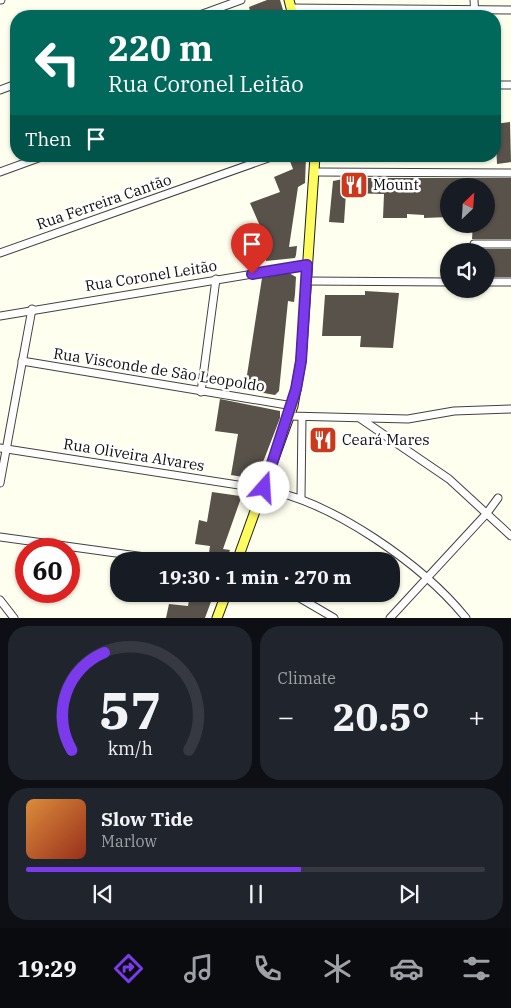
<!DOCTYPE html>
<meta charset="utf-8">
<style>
:root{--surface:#171b24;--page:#20242c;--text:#f1f3f6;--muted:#9ea1a6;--line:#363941;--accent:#7c3aed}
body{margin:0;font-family:"IBM Plex Serif",serif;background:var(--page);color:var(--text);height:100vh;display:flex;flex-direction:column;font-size:19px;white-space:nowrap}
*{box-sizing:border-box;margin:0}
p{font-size:16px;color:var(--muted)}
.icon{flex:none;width:28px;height:28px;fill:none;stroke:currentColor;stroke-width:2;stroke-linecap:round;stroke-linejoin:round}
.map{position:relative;height:618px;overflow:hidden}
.side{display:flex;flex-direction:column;gap:8px;padding:8px;background:#0d0f14;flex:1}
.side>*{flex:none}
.hud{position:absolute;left:10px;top:10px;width:491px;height:152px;border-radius:20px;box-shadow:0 1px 4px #0004;background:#00695c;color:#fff;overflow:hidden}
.needle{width:32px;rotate:25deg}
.tools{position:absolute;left:440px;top:178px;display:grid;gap:10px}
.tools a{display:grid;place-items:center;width:55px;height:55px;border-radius:50%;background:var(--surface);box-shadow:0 1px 4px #0004;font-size:25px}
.speed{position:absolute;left:15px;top:538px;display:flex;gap:10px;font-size:25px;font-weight:700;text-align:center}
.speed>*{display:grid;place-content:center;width:65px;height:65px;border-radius:50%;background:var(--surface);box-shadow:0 1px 4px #0004;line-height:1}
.speed .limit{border:8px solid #d22;background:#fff;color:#111}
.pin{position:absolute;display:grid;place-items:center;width:42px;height:42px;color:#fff;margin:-51px -21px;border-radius:50% 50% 50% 0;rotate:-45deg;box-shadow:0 0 5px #0007}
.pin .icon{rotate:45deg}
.me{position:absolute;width:55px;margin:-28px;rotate:19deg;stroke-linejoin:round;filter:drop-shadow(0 0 4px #0008)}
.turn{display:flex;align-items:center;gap:18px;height:105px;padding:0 15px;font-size:22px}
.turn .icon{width:65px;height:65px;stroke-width:2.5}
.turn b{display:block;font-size:35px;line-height:42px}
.then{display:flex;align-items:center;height:48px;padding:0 15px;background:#0003;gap:10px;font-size:19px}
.big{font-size:38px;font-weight:700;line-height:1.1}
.side .tile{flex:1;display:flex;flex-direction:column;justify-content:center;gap:8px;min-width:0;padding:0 18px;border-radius:20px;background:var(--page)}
.side .dial{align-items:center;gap:0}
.dial svg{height:130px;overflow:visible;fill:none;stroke:var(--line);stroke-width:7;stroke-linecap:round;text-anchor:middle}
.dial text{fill:var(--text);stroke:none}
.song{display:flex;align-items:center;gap:15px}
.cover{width:60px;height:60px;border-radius:8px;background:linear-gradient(135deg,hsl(30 70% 55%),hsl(10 70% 35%))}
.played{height:5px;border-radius:2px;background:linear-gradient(90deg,var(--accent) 60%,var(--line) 60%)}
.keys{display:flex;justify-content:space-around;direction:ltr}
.heat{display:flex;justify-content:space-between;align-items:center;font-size:28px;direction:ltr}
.side .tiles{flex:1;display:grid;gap:8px;grid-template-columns:1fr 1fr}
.tile:last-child{grid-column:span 2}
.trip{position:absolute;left:110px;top:552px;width:290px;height:50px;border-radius:20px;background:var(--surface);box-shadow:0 1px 4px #0004;font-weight:700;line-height:50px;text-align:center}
.menu{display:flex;height:80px;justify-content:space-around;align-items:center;background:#090b0e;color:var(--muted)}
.menu .icon{width:35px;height:35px}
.menu .selected{color:var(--accent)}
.menu b{font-size:22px;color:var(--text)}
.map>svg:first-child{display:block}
.building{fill:#58524a}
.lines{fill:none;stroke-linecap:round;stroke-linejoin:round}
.minor-casing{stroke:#414141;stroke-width:9}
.major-casing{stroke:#1f1f1f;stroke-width:11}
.minor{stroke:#fff;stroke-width:7}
.major{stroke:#fffc5f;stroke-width:9}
.route-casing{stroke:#51269a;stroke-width:12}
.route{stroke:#7c3aed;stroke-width:9}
.labels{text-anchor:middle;stroke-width:5;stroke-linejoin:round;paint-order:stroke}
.poi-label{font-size:15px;fill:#0e0e0e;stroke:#fff;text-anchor:start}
.street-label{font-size:15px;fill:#0e0e0e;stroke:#fff}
</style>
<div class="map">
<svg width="511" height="618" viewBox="0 0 511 618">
<rect width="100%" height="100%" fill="#ffffef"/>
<!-- building -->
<g class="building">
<polygon points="267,0 280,0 284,13 277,16 251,16 249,7"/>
<polygon points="510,122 511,162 497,164 495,124"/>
<polygon points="288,156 306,156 305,183 298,187 289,247 297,246 296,255 295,258 266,261 260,226 250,203 280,192 274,177 293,169"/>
<polygon points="348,178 511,178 511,239 472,239 473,224 486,224 486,186 449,186 449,217 424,218 424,215 407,214 407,218 383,218 384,194 346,193 344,223 329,222 333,181"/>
<polygon points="479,249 511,249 511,277 486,277 486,251 478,251"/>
<polygon points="289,273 296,277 295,294 294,302 288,301 279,391 275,395 253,391 253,388 245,388 262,278"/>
<polygon points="365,291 399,293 393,348 360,347 361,336 322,336 325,295 365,295"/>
<polygon points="220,399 280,411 280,418 265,457 255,479 231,475 238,434 215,431"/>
<polygon points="212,492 240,496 241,498 223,549 230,550 226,561 208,560 210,546 195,544 199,520 207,522"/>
<polygon points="190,594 216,594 214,599 212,599 205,618 166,618 169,604 188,606"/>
</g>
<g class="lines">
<defs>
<g id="minor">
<polyline points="0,0 1,0"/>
<polyline points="474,0 475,16"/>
<polyline points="291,8 511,10"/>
<polyline points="197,16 241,0"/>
<polyline points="495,85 511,85"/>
<polyline points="0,90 16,84"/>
<polyline points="0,172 44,156"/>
<polyline points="316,172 511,173"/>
<polyline points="473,251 474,244 511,244"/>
<polyline points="0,253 274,156"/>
<polyline points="307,281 449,282"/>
<polyline points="486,282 511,282"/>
<polyline points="0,316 307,265"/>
<polyline points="22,361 293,406"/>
<polyline points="201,392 216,279"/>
<polyline points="289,416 408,419 454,411 511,409"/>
<polyline points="361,419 449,479 511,536"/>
<path d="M0 448 264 489C333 502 422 564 466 618"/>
<polyline points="0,483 32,309"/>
<polyline points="301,498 302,417"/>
<polyline points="0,537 174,561"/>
<polyline points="293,594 334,618"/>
<polyline points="0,600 14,618"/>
<polyline points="390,618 487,513 498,498"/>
</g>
<g id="major">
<polyline points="289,0 293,16"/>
<polyline points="237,561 293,406 301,361 315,156"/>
<polyline points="217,618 226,594"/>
</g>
</defs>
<!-- minor casing -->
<use href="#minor" class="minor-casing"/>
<!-- major casing -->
<use href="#major" class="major-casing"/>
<!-- minor -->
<use href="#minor" class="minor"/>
<!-- major -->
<use href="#major" class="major"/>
</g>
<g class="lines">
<defs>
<polyline id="route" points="252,274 307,265 301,361 296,389 264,488"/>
</defs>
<!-- route casing -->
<use href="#route" class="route-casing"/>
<!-- route -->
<use href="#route" class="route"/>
</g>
<!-- icons -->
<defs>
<symbol id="restaurant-square" viewBox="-11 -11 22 22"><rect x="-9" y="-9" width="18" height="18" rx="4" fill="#ca391b" stroke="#fff"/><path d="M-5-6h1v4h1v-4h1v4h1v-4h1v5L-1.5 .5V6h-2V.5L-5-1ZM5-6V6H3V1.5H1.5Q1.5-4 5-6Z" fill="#fff"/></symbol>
</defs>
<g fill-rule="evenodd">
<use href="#restaurant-square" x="338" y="169" width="32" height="32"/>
<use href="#restaurant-square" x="307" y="424" width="32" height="32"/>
</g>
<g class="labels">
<!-- poi labels -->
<g class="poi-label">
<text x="373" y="190">Mount</text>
<text x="342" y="445">Ceará Mares</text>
</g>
<!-- street labels -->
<g class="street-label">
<text transform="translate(104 202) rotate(-19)" y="5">Rua Ferreira Cantão</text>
<text transform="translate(151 276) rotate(-9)" y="5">Rua Coronel Leitão</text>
<text transform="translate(159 370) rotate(9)" y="5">Rua Visconde de São Leopoldo</text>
<text transform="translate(134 455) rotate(9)" y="5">Rua Oliveira Alvares</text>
</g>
</g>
</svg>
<div class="tools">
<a><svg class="needle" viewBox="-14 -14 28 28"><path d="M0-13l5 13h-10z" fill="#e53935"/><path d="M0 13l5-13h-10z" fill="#9ea1a6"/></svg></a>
<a><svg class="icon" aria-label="sound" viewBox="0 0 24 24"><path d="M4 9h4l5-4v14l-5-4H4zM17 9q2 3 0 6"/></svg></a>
</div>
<div class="speed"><div class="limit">60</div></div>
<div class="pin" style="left:252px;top:274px;background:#d93025"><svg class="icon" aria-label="arrive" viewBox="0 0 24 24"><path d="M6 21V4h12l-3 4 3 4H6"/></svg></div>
<svg class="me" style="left:264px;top:488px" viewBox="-20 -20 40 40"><circle r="19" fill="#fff"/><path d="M0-13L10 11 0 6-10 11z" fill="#7c3aed"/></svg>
<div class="trip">19:30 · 1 min · 270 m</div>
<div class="hud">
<div class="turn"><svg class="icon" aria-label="left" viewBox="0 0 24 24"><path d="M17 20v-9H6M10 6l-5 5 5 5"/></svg><div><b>220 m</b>Rua Coronel Leitão</div></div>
<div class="then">Then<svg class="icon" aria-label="arrive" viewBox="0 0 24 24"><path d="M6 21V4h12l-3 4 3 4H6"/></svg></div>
</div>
</div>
<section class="side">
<div class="tiles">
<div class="tile dial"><svg viewBox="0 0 100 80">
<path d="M14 69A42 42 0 1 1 86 69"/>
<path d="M14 69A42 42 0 0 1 34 9" stroke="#7c3aed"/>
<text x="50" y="56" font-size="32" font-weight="700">57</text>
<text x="50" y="72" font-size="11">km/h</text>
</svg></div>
<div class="tile"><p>Climate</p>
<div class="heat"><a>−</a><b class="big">20.5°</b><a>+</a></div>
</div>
<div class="tile">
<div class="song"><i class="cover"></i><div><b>Slow Tide</b><p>Marlow</p></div></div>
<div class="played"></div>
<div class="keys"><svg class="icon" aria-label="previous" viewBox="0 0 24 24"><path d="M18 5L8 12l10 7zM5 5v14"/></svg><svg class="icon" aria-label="pause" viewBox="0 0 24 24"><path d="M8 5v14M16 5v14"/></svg><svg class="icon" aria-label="next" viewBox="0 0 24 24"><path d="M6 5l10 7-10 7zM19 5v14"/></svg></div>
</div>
</div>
</section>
<nav class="menu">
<b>19:29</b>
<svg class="icon selected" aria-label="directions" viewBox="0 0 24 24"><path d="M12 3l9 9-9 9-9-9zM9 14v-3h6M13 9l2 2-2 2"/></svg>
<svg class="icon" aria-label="music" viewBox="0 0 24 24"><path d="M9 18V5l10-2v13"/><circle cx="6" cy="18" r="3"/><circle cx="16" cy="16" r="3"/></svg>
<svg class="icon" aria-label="phone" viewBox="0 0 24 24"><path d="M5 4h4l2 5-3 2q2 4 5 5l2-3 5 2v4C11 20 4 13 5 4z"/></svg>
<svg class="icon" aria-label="climate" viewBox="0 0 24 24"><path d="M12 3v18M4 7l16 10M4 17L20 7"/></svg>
<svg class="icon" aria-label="car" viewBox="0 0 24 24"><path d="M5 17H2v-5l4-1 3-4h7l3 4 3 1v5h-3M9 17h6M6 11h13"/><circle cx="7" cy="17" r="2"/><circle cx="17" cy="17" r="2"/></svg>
<svg class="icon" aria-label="filters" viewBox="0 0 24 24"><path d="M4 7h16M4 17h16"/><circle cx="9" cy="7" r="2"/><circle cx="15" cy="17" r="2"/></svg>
</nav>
